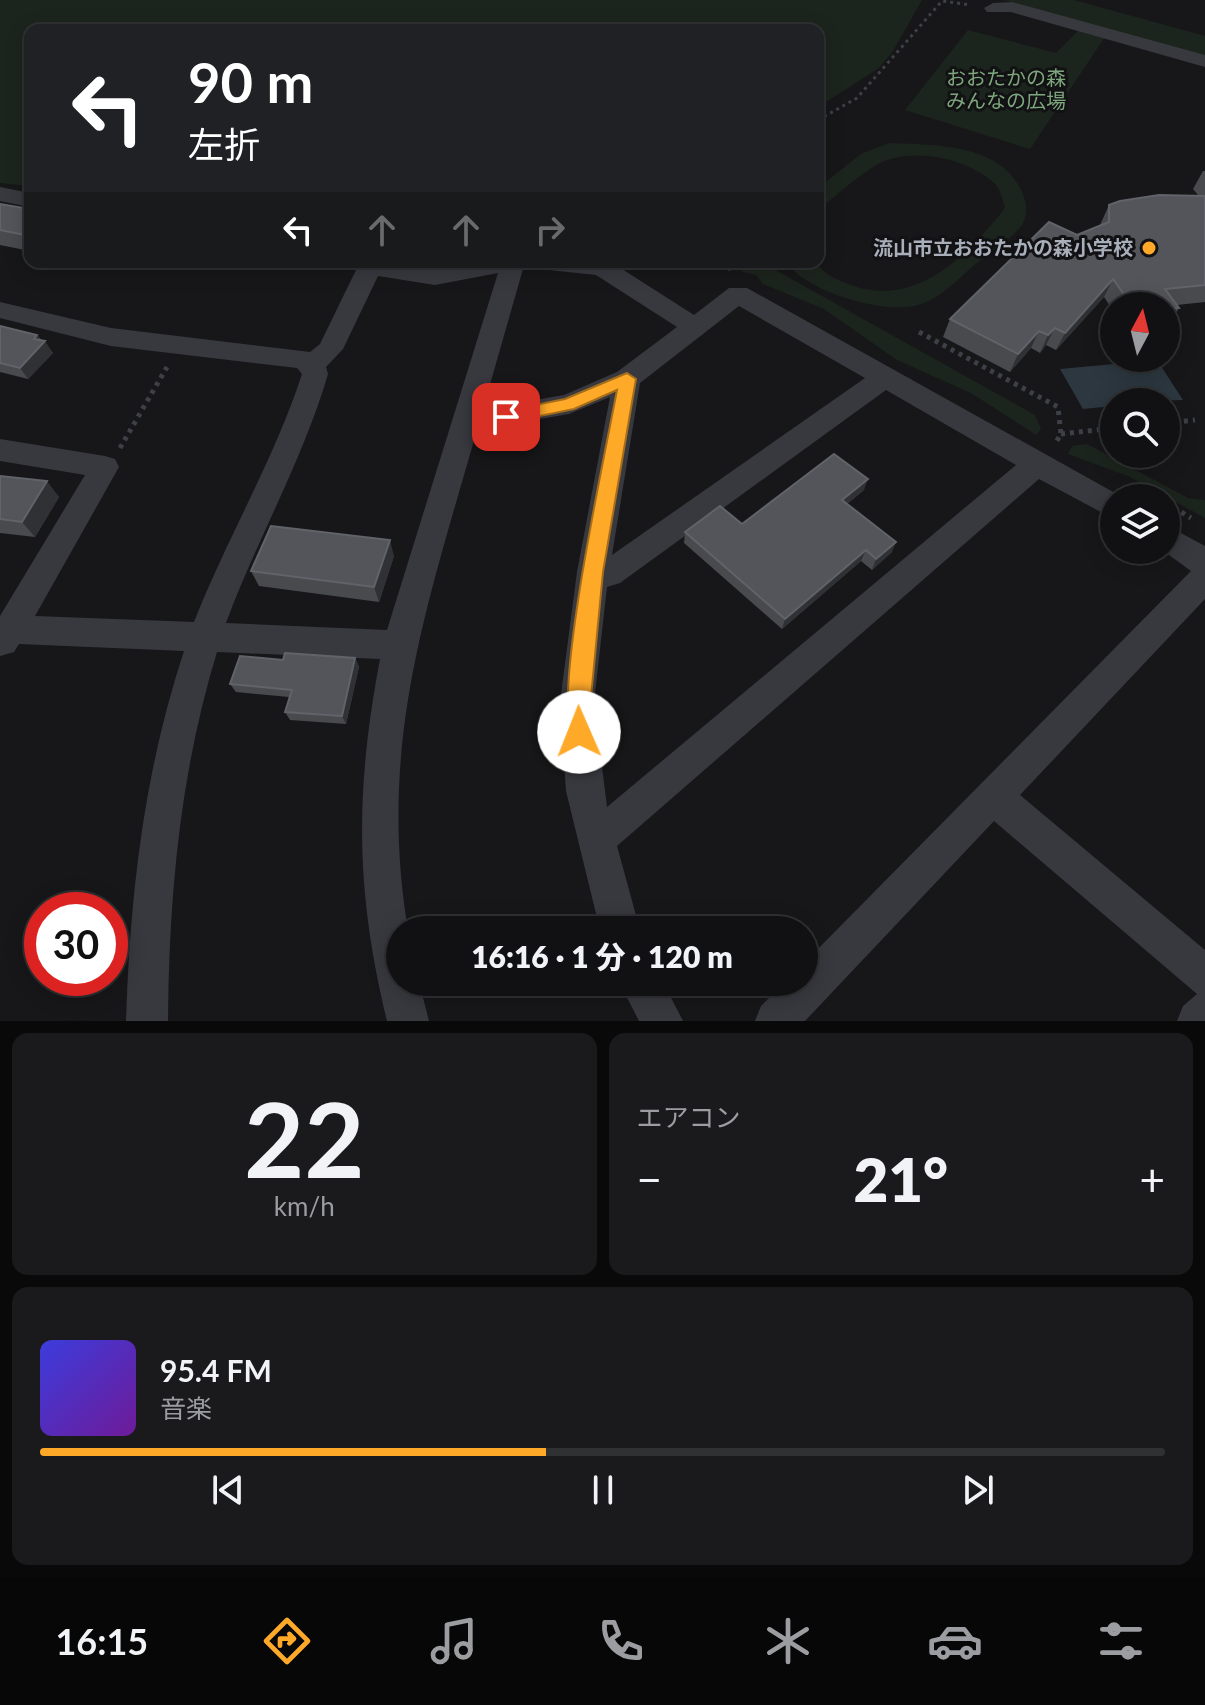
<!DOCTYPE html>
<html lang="ja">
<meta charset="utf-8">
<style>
:root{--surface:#111113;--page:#1a1a1c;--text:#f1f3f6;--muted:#9c9da0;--line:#303133;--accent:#ffa929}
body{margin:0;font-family:Lato,"Noto Sans JP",sans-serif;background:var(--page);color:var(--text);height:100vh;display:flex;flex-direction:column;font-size:30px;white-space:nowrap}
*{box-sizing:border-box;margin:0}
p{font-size:26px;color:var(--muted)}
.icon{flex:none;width:44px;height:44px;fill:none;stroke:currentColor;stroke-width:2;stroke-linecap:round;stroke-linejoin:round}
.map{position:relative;height:1021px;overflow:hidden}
.sheet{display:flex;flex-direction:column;gap:12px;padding:12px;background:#09090a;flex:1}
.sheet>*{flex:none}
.banner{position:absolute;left:24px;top:24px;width:800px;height:244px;border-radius:16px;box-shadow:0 4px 20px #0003,0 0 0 2px var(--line);background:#202124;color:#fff;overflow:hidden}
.needle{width:52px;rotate:7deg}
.tools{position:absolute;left:1100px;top:292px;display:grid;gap:16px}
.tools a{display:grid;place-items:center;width:80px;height:80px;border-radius:50%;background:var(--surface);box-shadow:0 4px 20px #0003,0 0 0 2px var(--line);font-size:40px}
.speed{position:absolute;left:24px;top:892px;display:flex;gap:16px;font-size:40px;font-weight:700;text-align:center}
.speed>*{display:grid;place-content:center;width:104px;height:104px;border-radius:50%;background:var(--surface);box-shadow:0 4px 20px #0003,0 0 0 2px var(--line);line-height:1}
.speed .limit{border:12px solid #d22;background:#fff;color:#111}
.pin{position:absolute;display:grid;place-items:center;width:68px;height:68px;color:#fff;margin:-34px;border-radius:16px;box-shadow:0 4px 12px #0006}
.me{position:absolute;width:88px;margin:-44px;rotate:359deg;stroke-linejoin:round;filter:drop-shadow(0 0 6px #0008)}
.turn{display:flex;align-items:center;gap:28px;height:168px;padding:0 32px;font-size:36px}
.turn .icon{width:104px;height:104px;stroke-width:2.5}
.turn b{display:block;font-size:56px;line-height:68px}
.lanes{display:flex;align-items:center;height:76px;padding:0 32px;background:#0003;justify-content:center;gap:40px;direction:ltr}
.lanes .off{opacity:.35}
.big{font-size:60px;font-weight:800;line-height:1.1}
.sheet .card{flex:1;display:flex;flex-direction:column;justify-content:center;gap:12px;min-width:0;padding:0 28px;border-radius:16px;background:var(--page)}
.sheet .dial{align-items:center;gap:0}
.dial b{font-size:104px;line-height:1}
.song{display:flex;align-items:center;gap:24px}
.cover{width:96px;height:96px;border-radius:12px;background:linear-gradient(135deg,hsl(240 70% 55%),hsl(280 70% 35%))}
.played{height:8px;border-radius:4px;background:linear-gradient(90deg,var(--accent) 45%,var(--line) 45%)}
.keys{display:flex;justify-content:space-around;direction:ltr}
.heat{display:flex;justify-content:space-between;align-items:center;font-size:44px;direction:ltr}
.sheet .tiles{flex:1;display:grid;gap:12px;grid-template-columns:1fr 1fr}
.card:last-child{grid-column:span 2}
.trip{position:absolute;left:386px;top:916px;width:432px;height:80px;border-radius:40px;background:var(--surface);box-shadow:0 4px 20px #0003,0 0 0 2px var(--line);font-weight:800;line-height:80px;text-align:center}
.tab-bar{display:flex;height:128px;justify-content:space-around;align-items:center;background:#070708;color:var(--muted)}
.tab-bar .icon{width:56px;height:56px}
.tab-bar .current{color:var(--accent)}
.tab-bar b{font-size:36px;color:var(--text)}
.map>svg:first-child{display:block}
.green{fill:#1c251d}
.water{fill:#2c373f}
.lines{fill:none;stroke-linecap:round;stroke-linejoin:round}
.path-far1{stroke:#3d4046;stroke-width:3;stroke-dasharray:3 4;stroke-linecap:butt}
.path{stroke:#3d4046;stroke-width:5;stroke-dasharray:4 5;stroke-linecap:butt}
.minor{fill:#38393f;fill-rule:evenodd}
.wall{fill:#484a4e}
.shaded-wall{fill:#303134}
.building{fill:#53555a;stroke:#606369;stroke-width:2}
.route{fill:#ffa929;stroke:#a66e1b;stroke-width:2}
.poi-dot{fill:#ffa929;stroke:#121214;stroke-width:3}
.labels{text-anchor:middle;stroke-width:6;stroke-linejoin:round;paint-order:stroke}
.far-park-label{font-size:20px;fill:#7ea77d;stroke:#121214}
.far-poi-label{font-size:20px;font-weight:bold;fill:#a8afba;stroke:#121214;text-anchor:end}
</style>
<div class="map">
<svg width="1205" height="1021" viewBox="0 0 1205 1021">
<rect width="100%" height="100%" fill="#171719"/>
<!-- green -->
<g class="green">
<polygon points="0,0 922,0 893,51 879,68 818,107 818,30 30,30 30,186 0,183"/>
<polygon points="1004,0 1074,0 1205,36 1205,56"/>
<polygon points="968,30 1056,53 1079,30 1105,37 1030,149 905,110"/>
<path d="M889 143C932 145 997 143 1020 188 1026 199 1029 211 1023 223 1017 235 985 256 973 266 954 283 934 305 907 307 874 311 805 290 786 262H815C826 275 835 279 851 285 916 309 968 255 1005 208 1003 201 1001 191 996 185 970 158 912 146 878 164 857 176 837 195 818 210V188L861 154Z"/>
<polygon points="731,262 761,262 1035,415 1041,429 1036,435 971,393 897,360 824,309 763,284 756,275 743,272"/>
<polygon points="1087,444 1188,498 1205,500 1205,518 1128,476 1068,454 1072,446"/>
</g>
<!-- water -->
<polygon class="water" points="1157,360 1183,400 1114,402 1114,406 1083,409 1060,369"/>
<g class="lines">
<!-- path-far1 -->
<polyline class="path-far1" points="818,120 857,98 942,1 971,5"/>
<!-- path -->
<g class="path">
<polyline points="720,262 734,271"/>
<polyline points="919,332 1058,407 1061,434 1055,444"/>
<polyline points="1166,423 1195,420"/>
<polyline points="1061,434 1114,428"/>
<polyline points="120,448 167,367"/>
<polyline points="1132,487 1156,498"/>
<polyline points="1166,503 1191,518"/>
</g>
<!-- minor -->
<g class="minor">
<polygon points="1012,2 1205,55 1205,67 1011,12 987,12 984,8 993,3"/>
<polygon points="0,187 30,193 30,207 0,201"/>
<path d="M347 262H389L435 269 472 262H525L483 409 564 395 617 372 677 327 596 275 549 270 537 262H611L694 315 729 288H747L1124 498H1114V519L1039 479 617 846 640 930H600L566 791 560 702 577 572 610 397 569 414 477 430C427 606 377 744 408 930H400V982H419L429 1021H387C355 889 355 792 380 659L217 652C180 773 169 895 168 1021H126C130 894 144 772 184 651L19 644 14 652 0 656V616L85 475 0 461V439L105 456 115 459 119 467 35 616 194 622C227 538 274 460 302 374L297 368 111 346 0 318V302L111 328 310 352 320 344 356 270ZM498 273 387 630 226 623C257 539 303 460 328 374L326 367 343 349 378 276 435 285ZM739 306 865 378 612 555 640 383ZM886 390 1016 465 607 807 594 702 607 587 620 583Z"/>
<polygon points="1166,525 1205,546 1205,599 1020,795 1205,950 1205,1021 1177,1021 1183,1006 1197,994 994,821 805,1021 755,1021 761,1006 785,982 804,982 804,963 1191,571 1162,550 1166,550"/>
<polygon points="619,982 663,982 683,1021 639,1021"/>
</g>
</g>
<!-- wall -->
<g class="wall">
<polygon points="1203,171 1205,171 1205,302 1177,305 1179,308 1168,326 1166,326 1166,306 1114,306 1114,312 1104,297 1056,350 1046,345 1040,353 1031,348 1010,372 943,337 950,319 1077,235 1100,225 1109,205 1198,195 1193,189"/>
<polygon points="0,204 30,209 30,251 0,245"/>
<polygon points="0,326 37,335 53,353 28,379 0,372"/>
<polygon points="0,476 59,497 35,537 0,533"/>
<polygon points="864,490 847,504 892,552 872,570 861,561 782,629 684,543 685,532 742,524"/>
<polygon points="394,556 379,602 259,586 251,571"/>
<polygon points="355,658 359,667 346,724 290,720 285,712 289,697 236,692 230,684 283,660"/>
</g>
<!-- shaded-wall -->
<g class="shaded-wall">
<polygon points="1113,279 1104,297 1056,350 1065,333"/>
<polygon points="1055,328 1046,345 1040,353 1048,335"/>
<polygon points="1039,331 1031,348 1010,372 1018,354"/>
<polygon points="37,335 43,344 45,341 53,353 28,379 20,368 34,339"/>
<polygon points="868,479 864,490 838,511 842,500"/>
<polygon points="47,481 59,497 35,537 22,522"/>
<polygon points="390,540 394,556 379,602 374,587"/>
<polygon points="896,542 892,552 872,570 876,559"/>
<polygon points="866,550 861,561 782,629 785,619"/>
<polygon points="355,658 359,667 346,724 342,716"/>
</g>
<!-- building -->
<g class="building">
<polygon points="1159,195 1205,196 1205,285 1165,289 1179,308 1166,309 1166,306 1132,306 1113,279 1065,333 1055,328 1048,335 1039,331 1018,354 950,319 1049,222 1077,235 1109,222 1109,205 1120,201"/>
<polygon points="0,204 30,209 30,236 0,230"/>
<polygon points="0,326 37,335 34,339 45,341 20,368 0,363"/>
<polygon points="834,454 868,479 842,500 896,542 876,559 866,550 785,619 685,532 720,506 742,524"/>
<polygon points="0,476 47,481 22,522 0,519"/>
<polygon points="271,526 390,540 374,587 251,571"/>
<polygon points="285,653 355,658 342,716 285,712 292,690 230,684 240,656 283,660"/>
</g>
<!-- route -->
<path class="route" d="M627 373 636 379 603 572 587 739 579 742 572 739C552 694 606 450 617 390L574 409 506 423 498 417 506 411 565 399Z"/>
<!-- markers -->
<circle class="poi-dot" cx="1149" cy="248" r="8"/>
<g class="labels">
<!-- far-park labels -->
<g class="far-park-label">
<text x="1006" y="85">おおたかの森<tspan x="1006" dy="23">みんなの広場</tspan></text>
</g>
<!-- far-poi labels -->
<g class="far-poi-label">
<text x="1133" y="255">流山市立おおたかの森小学校</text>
</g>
</g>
</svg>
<div class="tools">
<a><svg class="needle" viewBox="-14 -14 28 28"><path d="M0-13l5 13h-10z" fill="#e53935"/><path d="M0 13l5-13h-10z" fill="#9c9da0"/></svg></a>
<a><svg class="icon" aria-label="search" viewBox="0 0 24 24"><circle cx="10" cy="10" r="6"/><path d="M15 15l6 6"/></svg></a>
<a><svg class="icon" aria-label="layers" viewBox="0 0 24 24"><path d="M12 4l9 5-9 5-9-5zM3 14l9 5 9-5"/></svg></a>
</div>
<div class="speed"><div class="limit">30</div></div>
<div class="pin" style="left:506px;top:417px;background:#d93025"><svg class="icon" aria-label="arrive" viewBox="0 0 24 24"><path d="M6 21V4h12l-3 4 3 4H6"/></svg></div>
<svg class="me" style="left:579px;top:732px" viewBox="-20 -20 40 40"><circle r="19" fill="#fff"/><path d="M0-13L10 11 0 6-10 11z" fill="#ffa929"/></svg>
<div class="trip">16:16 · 1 分 · 120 m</div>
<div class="banner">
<div class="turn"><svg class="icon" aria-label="left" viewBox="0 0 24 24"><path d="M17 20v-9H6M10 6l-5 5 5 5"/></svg><div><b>90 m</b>左折</div></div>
<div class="lanes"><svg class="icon" aria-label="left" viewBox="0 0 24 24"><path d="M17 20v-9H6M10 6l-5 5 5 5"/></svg><svg class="icon off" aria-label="ahead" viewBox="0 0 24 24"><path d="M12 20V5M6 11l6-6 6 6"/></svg><svg class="icon off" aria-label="ahead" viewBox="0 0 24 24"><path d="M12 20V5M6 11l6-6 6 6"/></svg><svg class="icon off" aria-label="right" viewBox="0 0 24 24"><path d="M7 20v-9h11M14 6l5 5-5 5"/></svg></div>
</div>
</div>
<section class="sheet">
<div class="tiles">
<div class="card dial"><b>22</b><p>km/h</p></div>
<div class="card"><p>エアコン</p>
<div class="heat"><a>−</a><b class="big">21°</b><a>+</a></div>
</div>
<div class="card">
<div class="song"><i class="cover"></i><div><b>95.4 FM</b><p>音楽</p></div></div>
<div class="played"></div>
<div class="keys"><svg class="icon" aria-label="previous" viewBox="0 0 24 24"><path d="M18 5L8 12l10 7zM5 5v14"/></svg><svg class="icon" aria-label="pause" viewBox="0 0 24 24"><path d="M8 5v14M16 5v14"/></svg><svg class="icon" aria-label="next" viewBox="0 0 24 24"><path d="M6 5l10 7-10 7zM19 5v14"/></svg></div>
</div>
</div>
</section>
<nav class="tab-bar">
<b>16:15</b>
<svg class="icon current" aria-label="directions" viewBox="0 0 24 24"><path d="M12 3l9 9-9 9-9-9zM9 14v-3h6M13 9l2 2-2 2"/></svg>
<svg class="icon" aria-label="music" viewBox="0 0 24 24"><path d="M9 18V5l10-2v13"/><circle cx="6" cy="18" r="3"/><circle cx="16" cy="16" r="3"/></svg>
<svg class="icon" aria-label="phone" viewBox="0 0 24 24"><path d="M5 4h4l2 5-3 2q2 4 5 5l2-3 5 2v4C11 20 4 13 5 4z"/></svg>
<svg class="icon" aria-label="climate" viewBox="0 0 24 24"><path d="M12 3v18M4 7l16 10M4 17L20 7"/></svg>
<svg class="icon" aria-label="car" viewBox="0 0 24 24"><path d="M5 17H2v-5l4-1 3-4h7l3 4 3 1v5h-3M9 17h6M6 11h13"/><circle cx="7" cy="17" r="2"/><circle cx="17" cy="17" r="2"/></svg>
<svg class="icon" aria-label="filters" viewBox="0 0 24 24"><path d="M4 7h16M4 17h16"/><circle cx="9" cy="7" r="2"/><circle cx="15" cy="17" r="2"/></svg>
</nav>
